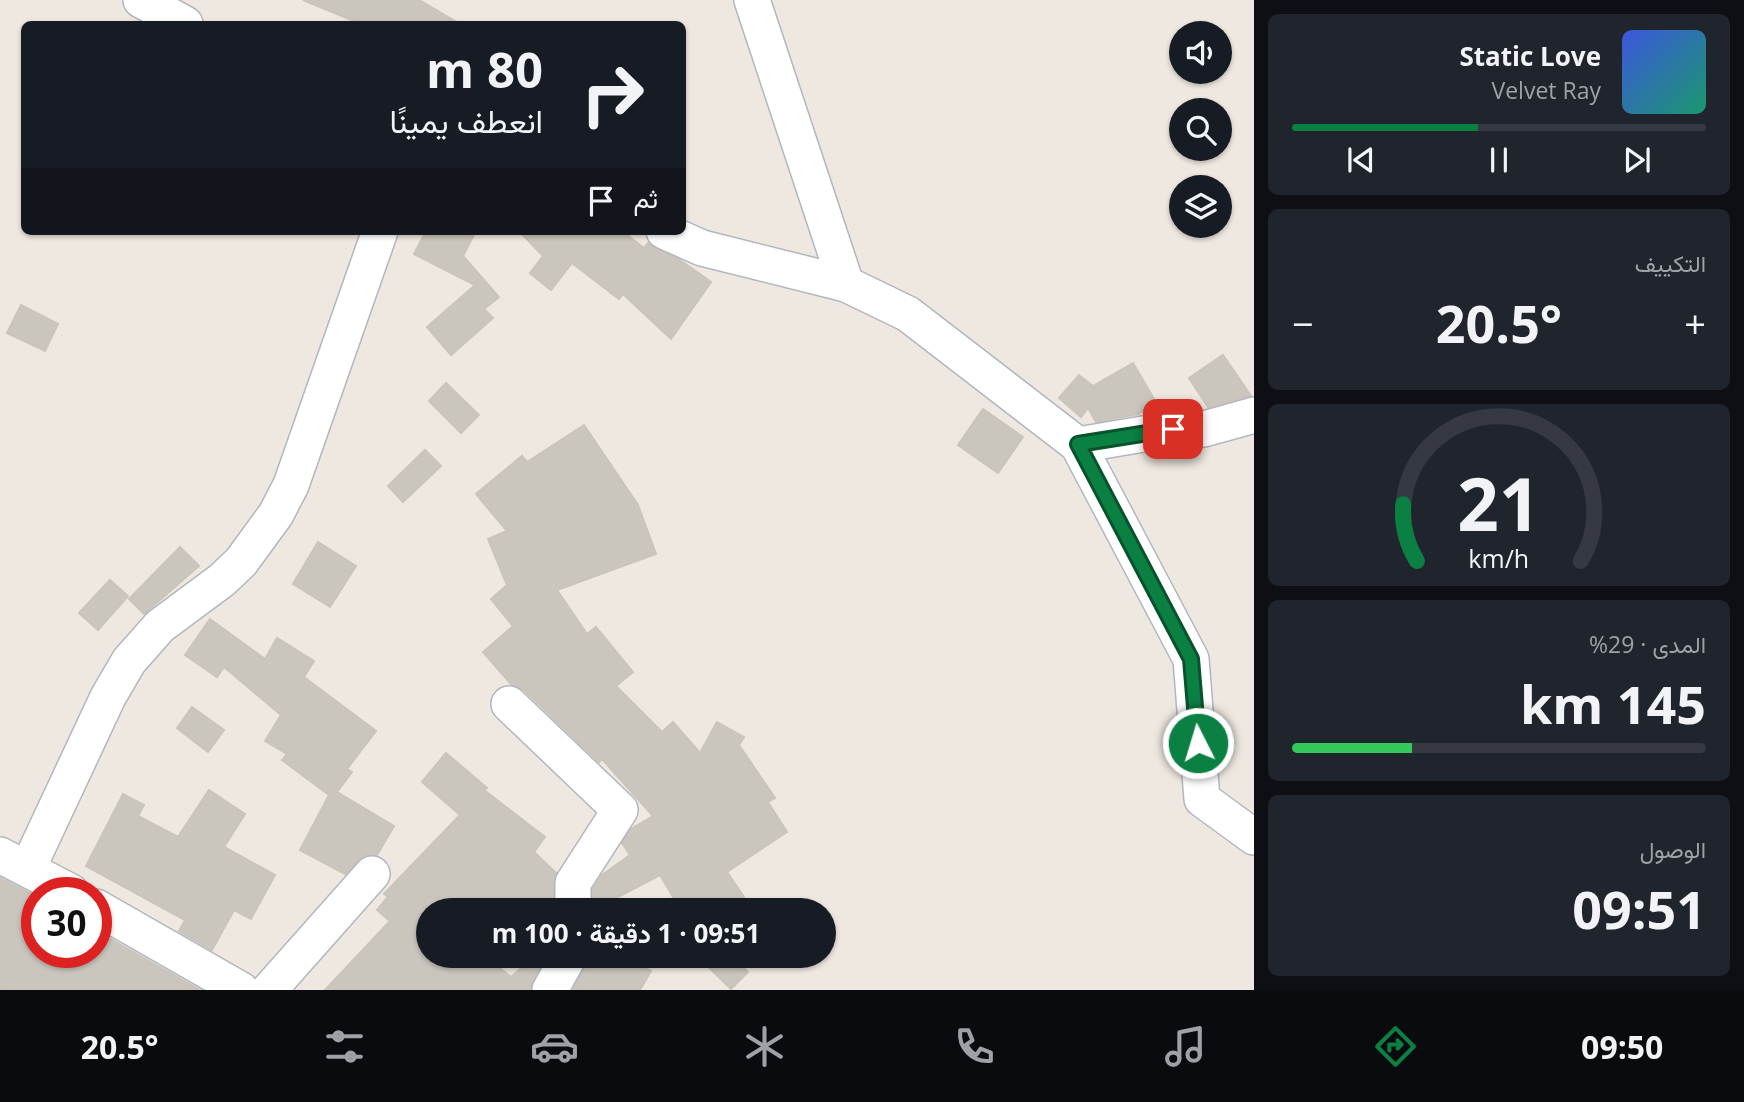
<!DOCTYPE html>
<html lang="ar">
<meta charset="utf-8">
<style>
:root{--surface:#171b24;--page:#20242c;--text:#f1f3f6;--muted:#9ea1a6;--line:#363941;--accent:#0b8043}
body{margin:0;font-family:"Open Sans",Vazirmatn,sans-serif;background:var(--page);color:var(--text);direction:rtl;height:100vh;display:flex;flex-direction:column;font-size:26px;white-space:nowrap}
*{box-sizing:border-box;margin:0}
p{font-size:23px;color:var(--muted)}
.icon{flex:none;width:38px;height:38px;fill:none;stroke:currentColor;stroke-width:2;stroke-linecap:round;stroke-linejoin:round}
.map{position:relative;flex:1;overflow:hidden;direction:ltr}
.details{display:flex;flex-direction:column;gap:14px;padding:14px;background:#0d0f14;width:490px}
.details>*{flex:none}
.hud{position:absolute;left:21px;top:21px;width:665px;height:214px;border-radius:10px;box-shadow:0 2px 5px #0004;direction:rtl;background:#171b24;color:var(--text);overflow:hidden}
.controls{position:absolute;left:1169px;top:21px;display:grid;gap:14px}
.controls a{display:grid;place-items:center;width:63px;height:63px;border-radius:50%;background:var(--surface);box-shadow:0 2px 5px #0004;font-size:35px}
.speed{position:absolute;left:21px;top:877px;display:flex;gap:14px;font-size:35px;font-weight:700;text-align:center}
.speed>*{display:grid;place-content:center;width:91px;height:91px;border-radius:50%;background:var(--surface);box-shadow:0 2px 5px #0004;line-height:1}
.speed .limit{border:10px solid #d22;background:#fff;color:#111}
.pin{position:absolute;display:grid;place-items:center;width:60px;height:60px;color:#fff;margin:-30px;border-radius:14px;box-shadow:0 4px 10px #0006}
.me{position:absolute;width:77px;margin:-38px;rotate:355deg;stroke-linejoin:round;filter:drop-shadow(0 0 5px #0008)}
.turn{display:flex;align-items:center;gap:24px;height:147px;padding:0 28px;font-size:32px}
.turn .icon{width:91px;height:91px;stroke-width:2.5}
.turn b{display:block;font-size:49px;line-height:60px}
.then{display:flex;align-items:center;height:66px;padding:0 28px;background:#0003;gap:14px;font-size:26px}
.big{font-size:52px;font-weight:700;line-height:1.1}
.details .card{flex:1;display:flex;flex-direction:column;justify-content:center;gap:10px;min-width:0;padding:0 24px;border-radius:10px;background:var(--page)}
.details .dial{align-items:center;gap:0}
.dial svg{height:182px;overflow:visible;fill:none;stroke:var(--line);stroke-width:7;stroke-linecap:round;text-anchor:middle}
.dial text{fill:var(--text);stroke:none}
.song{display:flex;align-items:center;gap:21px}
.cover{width:84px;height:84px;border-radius:10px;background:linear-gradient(135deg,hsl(230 70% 55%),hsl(160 70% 35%))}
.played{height:7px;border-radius:4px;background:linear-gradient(90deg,var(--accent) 45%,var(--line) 45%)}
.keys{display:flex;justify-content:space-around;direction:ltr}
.heat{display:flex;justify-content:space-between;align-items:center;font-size:38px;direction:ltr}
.charge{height:10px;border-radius:5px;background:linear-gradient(90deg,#34c759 29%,var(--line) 0)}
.trip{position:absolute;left:416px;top:898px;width:420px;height:70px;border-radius:35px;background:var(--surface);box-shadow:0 2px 5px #0004;font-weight:700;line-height:70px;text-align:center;direction:rtl}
.dock{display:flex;height:112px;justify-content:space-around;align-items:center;background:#090b0e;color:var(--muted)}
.dock .icon{width:49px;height:49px}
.dock .selected{color:var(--accent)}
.dock b{font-size:32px;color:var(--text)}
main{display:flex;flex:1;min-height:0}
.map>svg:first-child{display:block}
.building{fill:#cac6be;stroke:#cac4b9;stroke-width:2}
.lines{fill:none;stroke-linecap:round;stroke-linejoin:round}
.minor-casing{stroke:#b3b6c0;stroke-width:38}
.minor{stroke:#fff;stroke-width:35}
.route-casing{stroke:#07532c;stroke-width:18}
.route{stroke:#0b8043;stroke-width:12}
</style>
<main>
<section class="details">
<div class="card">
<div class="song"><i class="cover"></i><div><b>Static Love</b><p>Velvet Ray</p></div></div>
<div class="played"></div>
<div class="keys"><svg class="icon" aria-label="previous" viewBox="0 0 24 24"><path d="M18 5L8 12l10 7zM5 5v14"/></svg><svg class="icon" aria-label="pause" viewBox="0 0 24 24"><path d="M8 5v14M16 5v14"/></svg><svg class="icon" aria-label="next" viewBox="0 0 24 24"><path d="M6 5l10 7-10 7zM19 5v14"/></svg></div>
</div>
<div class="card"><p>التكييف</p>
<div class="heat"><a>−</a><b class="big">20.5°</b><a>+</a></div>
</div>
<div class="card dial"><svg viewBox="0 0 100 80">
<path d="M14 69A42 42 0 1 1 86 69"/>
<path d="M14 69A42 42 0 0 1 8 44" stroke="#0b8043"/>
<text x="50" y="56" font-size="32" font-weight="700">21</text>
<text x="50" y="72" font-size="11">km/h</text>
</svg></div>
<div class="card"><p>المدى · 29%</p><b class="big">145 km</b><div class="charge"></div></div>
<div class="card"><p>الوصول</p><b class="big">09:51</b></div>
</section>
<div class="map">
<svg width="1254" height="990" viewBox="0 0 1254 990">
<rect width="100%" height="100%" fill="#eee8e0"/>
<!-- building -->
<g class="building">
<polygon points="303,0 419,0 460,24 361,24"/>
<polygon points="426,231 476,231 463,256 499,297 484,309 493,318 451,355 427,327 475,285 414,254"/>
<polygon points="519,231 622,231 644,248 648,243 680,260 711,282 671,339 623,294 619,299 572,263 551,290 530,273 543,256"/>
<polygon points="21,305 58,324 45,351 7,333"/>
<polygon points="1223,355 1251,396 1208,407 1189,378"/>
<polygon points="1133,363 1157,404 1138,414 1096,422 1088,408 1081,417 1059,398 1079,375 1093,386"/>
<polygon points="446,383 479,415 461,433 429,401"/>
<polygon points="983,409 1023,437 998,473 958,445"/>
<polygon points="584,425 638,505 656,554 557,590 587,634 596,627 633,672 616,686 662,732 673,722 700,753 717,722 744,737 739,745 775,798 768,802 787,832 727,872 744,897 724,910 690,910 682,898 676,902 660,875 593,910 593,889 602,875 630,855 622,843 631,829 653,816 602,759 599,762 523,689 511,684 483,652 513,626 491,599 507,585 488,539 507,531 476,494 522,456 527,462"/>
<polygon points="425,450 441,466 403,502 388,486"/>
<polygon points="318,542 356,566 330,607 293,584"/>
<polygon points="180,547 199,566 144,614 129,599"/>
<polygon points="110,580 128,596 98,630 79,613"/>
<polygon points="210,619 265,659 277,638 314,661 304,677 376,731 347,769 352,772 337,792 394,826 377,855 365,855 345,874 300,850 329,795 282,760 287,754 265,741 281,715 224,667 217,677 185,655"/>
<polygon points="192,707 224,730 208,752 177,728"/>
<polygon points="446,753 487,788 484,790 545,837 534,852 556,873 553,910 429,910 429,956 485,956 511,977 535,956 546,956 530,990 325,990 390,921 377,910 388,897 384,894 460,815 422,782"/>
<polygon points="209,790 245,814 224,847 275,875 251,919 234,910 212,950 179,931 185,920 86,866 123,794 144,805 138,816 178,837"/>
<polygon points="0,878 37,897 37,952 96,952 96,931 200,990 0,990"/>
<polygon points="589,956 626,956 651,971 640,990 573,990"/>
<polygon points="697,956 731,956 748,972 731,989"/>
</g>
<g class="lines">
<defs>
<g id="minor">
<polyline points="141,0 185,24"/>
<polyline points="752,0 846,284"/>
<polyline points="664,231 702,248 846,284 908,314 1078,445 1191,659 1202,799 1254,837"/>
<polyline points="1078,445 1173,429 1204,429 1254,415"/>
<polyline points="509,704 620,810 573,883 573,910"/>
<polyline points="0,855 71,892"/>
<polyline points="28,868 108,697 129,661 160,626 222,580 241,562 276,514 291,485 380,231"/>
<polyline points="96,907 241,990"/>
<polyline points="269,990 372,874"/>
<polyline points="550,990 569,956"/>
</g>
</defs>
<!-- minor casing -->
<use href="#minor" class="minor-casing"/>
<!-- minor -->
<use href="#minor" class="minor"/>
</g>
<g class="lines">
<defs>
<polyline id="route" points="1173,429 1078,444 1191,659 1198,743"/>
</defs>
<!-- route casing -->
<use href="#route" class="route-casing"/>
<!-- route -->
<use href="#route" class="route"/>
</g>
</svg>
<div class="controls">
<a><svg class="icon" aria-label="sound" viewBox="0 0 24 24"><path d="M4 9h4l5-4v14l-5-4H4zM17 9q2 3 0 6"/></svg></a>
<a><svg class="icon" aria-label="search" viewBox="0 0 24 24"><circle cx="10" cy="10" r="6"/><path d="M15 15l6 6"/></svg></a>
<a><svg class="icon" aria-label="layers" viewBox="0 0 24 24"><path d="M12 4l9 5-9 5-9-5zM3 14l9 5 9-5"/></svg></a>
</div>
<div class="speed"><div class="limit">30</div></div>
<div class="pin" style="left:1173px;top:429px;background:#d93025"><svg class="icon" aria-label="arrive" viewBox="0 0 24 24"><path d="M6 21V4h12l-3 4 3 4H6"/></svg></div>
<svg class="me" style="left:1198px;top:743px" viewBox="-20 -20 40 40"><circle r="17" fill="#0b8043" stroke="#fff" stroke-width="3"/><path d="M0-11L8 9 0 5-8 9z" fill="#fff"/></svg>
<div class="trip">09:51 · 1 دقيقة · 100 m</div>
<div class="hud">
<div class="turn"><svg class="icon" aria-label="right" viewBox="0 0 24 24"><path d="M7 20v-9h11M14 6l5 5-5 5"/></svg><div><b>80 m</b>انعطف يمينًا</div></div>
<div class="then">ثم<svg class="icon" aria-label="arrive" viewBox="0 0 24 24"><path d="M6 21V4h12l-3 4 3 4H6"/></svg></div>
</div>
</div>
</main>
<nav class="dock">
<b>09:50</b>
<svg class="icon selected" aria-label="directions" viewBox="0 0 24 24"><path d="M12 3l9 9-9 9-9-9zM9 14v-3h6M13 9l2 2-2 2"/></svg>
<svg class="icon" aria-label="music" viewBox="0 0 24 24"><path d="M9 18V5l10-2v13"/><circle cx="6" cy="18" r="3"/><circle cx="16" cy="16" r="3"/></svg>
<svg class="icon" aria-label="phone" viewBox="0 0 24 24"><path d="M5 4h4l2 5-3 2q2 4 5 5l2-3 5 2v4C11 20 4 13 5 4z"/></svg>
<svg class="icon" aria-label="climate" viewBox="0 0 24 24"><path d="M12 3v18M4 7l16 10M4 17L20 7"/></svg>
<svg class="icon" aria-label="car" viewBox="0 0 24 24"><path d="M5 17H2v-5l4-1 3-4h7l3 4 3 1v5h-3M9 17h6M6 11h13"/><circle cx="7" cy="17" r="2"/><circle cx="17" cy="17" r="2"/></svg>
<svg class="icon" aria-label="filters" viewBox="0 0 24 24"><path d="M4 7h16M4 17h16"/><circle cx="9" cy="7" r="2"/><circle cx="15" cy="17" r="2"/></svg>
<b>20.5°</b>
</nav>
